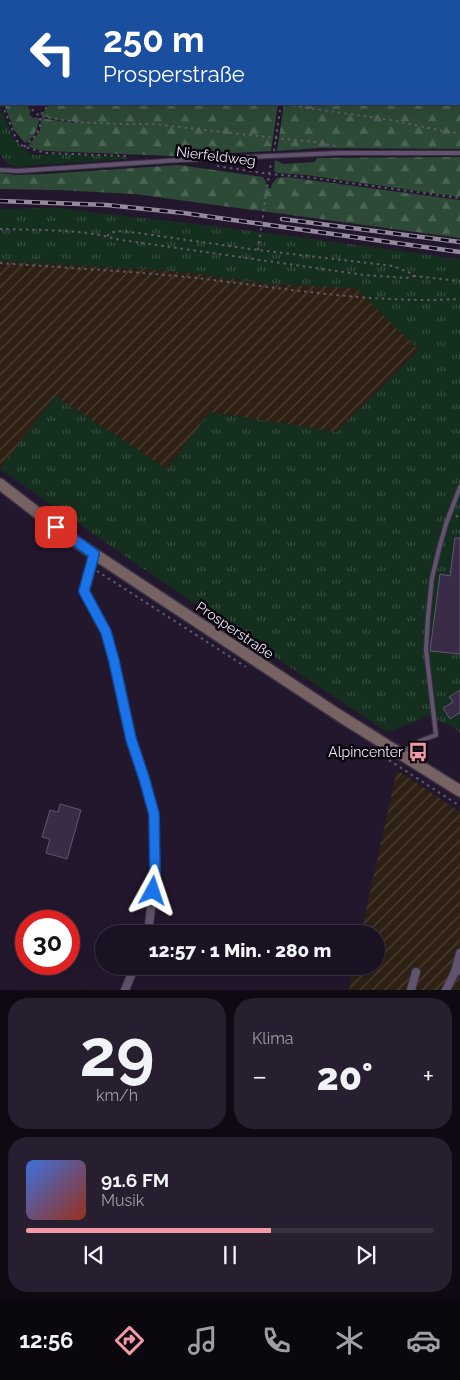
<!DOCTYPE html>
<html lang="de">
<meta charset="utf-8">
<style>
:root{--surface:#1a1122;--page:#271f2f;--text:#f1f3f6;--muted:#9f9da5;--line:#383140;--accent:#f39aa8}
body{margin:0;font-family:Raleway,sans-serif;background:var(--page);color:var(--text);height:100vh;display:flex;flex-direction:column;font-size:19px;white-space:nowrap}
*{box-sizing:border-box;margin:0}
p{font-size:16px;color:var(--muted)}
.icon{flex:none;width:28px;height:28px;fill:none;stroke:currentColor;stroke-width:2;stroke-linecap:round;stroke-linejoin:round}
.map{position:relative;height:990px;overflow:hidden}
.panel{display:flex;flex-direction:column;gap:8px;padding:8px;background:#0e0913;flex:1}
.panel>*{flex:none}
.guide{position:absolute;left:0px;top:0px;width:460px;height:105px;box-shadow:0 5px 20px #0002,0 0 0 1px var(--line);background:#1a4fa0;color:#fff;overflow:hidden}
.speed{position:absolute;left:15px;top:910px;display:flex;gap:10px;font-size:25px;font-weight:700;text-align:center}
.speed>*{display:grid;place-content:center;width:65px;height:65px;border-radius:50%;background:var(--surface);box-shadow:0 5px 20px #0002,0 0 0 1px var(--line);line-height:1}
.speed .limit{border:8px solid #d22;background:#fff;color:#111}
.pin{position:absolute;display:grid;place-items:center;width:42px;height:42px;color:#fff;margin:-21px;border-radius:10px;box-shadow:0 2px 8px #0006}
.me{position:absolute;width:55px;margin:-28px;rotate:5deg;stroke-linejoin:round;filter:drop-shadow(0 0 4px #0008)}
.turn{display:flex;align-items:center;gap:18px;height:105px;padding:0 20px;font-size:22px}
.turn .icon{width:65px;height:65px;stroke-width:2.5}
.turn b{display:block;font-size:35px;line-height:42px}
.big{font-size:38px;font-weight:800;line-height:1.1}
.panel .card{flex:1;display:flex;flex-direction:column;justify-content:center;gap:8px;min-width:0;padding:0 18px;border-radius:20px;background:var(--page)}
.panel .dial{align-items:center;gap:0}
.dial b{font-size:65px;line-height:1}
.song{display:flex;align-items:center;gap:15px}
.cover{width:60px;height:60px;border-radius:8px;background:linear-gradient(135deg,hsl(220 70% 55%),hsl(10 70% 35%))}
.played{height:5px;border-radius:2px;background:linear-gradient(90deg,var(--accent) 60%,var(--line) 60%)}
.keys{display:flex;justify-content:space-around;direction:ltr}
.heat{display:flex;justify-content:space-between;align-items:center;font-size:28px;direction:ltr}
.panel .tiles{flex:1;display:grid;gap:8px;grid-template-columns:1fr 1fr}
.card:last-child{grid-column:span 2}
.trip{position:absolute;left:95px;top:925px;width:290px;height:50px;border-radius:25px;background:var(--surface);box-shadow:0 5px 20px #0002,0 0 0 1px var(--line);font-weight:800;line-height:50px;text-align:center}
.tabs{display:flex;height:80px;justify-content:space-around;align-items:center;background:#0a070e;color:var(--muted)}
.tabs .icon{width:35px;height:35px}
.tabs .active{color:var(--accent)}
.tabs b{font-size:22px;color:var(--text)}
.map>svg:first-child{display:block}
.industrial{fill:url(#industrial-furrows)}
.grass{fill:url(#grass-tufts)}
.forest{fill:url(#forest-firs)}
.building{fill:#3a2c47;stroke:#63556f}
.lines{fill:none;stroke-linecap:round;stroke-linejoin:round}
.lane-casing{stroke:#393042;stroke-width:6}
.street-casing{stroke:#393042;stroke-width:10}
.secondary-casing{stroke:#393042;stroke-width:14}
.path{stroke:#62586c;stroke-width:2;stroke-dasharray:2.5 4;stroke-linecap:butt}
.lane{stroke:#61536e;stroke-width:4}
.street{stroke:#61536e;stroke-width:8}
.secondary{stroke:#766263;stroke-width:11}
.rail-casing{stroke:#948a9d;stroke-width:4.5}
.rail{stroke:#0a050e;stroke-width:2.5;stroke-dasharray:8;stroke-linecap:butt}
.path-bridge{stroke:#62586c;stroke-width:2;stroke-dasharray:2.5 4;stroke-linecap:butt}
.route-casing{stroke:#114b97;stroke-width:12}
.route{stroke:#1a73e8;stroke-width:9}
.labels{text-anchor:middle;stroke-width:5;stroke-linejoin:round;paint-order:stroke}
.street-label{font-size:14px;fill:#ece4f4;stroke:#0a050e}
.poi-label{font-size:14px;fill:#ece4f4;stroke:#0a050e;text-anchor:end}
</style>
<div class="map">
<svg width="460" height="990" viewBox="0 0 460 990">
<defs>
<pattern id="industrial-furrows" width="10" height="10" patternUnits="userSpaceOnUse" patternTransform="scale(1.25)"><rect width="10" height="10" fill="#2e2114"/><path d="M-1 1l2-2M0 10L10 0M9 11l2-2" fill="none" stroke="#4c4137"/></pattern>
<pattern id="grass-tufts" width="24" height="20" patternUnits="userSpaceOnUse" patternTransform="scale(1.25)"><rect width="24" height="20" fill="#152f1e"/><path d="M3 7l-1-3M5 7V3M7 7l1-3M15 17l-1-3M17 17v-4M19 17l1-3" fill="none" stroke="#374d3f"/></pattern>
<pattern id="forest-firs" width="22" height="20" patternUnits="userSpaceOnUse" patternTransform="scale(1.25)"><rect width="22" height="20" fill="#2d4a36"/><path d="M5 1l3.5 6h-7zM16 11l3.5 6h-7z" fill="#4c6454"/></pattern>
</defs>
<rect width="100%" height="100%" fill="#23172d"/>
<!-- industrial -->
<g class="industrial">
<polygon points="0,261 144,269 199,274 268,284 356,288 419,349 336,432 210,412 167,469 55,396 0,469"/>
<polygon points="397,770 460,812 460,990 349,990 354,966 376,966 376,934 361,934"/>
</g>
<!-- grass -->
<g class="grass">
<polygon points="0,106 14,139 27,152 35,155 66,154 126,157 127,159 38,165 18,167 8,164 0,154"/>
<polygon points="55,208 222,227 460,259 460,733 453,727 426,715 424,718 387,732 151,574 0,469 55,396 167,469 210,412 336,432 419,350 356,288 268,284 199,274 144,269 0,261 0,209"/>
</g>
<!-- forest -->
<g class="forest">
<polygon points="299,0 460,0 460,149 319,148 277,151 284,104 459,104 459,1 299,1"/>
<path d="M4 104H26L31 112 29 114 33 118 36 117 39 119C38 130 34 137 25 143L14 130Z"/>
<path d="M50 104H278L271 151 173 156 46 151 35 149 28 146 40 131 41 118 75 123V122C64 120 51 120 41 115Z"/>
<polygon points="460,157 460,197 306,175 277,173 274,171 275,160 283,164 315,162 317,158"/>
<polygon points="179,165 263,177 266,182 266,187 271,188 272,184 277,178 287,177 460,200 460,238 135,194 57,190 0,189 0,173 16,175 45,174"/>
</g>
<!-- building -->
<g class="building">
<polygon points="455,538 460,538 460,654 430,651 440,574 450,576"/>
<polygon points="460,690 460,714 459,713 450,719 443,708 453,702 449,697"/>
<polygon points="60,804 81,810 67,859 46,853 50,839 42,837 50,810 58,812"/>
</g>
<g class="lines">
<defs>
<g id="lane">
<polyline points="0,170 18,171 180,160 339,153 460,153"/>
<polyline points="402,753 420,741 436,735 426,650 428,617 432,578 439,549 446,524 460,487"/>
</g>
<g id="street">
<polyline points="94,554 84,591 106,632 114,661 131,739 145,778 154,814 155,874 149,925 146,934"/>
<polyline points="455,972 460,953"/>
<polyline points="125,990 135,966"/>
<polyline points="411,990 416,972"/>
<polyline points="446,990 455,972 460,970"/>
</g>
<polyline id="secondary" points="0,484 70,538 340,716 460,791"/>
</defs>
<!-- lane casing -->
<use href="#lane" class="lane-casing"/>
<!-- street casing -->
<use href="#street" class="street-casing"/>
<!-- secondary casing -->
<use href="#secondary" class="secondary-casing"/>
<!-- path -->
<g class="path">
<polyline points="23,0 23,1"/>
<polyline points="57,0 57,1"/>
<polyline points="80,0 80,1"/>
<polyline points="116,0 119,1"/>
<polyline points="313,0 324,1"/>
<polyline points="106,1 107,0"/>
<polyline points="296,1 296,0"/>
<polyline points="459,24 460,25"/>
<polyline points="0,40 1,42"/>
<polyline points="459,47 460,47"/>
<polyline points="459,71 460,71"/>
<polyline points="0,98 1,101"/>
<polyline points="459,98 460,98"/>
<polyline points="2,104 17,141 24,147 46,153 127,156"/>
<polyline points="28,104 34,112 40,116 74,122 122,124 154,124 275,138 315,142 335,146"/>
<polyline points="280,104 391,120 448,132 460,133"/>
<polyline points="24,147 36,135 40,127 40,116 49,104"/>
<polyline points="274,151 281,104"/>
<polyline points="217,166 269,174 306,177 460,198"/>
<polyline points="267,187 271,163"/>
<path d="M0 229C34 230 84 229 115 239L364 275 406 278 415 276"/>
<path d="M107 236C113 230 122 231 131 232L258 250 393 266 408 272 415 276 460 281"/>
<path d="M0 263C65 268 131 271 196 278 284 288 372 304 460 299"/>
<polyline points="456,517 460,514"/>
<polyline points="97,571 246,667"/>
<polyline points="378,753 460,806"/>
</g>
<!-- lane -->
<use href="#lane" class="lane"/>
<!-- street -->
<use href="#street" class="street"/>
<!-- secondary -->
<use href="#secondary" class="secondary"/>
<defs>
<g id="rail">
<polyline points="0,201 107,205 184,213 460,252"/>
<polyline points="282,219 460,242"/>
</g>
</defs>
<!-- rail casing -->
<use href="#rail" class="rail-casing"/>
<!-- rail -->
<use href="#rail" class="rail"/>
<!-- path-bridge -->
<polyline class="path-bridge" points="258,250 267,187"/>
</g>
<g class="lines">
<defs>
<polyline id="route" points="56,527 94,554 84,591 106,632 114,661 131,739 144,778 154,814 155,874 153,891"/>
</defs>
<!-- route casing -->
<use href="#route" class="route-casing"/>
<!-- route -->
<use href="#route" class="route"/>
</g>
<!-- icons -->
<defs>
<symbol id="bus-bare" viewBox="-9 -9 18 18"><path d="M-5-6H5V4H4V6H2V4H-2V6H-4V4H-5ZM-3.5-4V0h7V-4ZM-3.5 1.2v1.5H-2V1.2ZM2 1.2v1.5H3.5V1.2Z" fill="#f39aa8" stroke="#0a050e" stroke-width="2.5" paint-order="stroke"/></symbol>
</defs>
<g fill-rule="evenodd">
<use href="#bus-bare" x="404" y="738" width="28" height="28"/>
</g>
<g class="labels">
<!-- street labels -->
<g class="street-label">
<text transform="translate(216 156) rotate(7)" y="5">Nierfeldweg</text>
<text transform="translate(235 630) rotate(34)" y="5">Prosperstraße</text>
</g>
<!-- poi labels -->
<g class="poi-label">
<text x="403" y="757">Alpincenter</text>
</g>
</g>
</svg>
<div class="speed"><div class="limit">30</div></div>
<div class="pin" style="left:56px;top:527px;background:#d93025"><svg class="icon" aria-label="arrive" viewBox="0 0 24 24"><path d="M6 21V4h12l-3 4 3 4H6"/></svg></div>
<svg class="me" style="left:153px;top:891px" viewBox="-20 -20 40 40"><path d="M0-17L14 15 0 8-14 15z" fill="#1a73e8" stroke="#fff" stroke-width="4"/></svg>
<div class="trip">12:57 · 1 Min. · 280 m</div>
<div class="guide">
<div class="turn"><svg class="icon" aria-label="left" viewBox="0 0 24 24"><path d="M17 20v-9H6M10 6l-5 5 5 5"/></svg><div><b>250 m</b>Prosperstraße</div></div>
</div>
</div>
<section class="panel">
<div class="tiles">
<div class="card dial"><b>29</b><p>km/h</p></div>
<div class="card"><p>Klima</p>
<div class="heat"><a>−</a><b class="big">20°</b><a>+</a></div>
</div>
<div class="card">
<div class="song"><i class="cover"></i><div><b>91.6 FM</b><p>Musik</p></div></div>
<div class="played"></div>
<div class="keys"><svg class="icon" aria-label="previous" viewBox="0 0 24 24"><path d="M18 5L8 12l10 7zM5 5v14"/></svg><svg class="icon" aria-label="pause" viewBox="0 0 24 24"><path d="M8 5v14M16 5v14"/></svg><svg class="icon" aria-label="next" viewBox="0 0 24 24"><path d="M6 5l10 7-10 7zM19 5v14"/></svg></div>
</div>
</div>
</section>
<nav class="tabs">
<b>12:56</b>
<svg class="icon active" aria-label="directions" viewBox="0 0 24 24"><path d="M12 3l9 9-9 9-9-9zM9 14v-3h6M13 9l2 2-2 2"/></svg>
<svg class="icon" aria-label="music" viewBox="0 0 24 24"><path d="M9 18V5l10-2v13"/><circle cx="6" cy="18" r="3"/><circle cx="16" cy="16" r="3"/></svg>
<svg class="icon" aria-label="phone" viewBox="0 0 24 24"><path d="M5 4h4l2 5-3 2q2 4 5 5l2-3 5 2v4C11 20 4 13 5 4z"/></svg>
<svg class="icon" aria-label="climate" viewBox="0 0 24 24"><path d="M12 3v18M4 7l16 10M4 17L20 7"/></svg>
<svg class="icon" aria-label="car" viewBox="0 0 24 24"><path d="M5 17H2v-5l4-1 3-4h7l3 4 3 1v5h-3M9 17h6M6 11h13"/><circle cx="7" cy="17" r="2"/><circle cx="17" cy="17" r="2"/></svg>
</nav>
